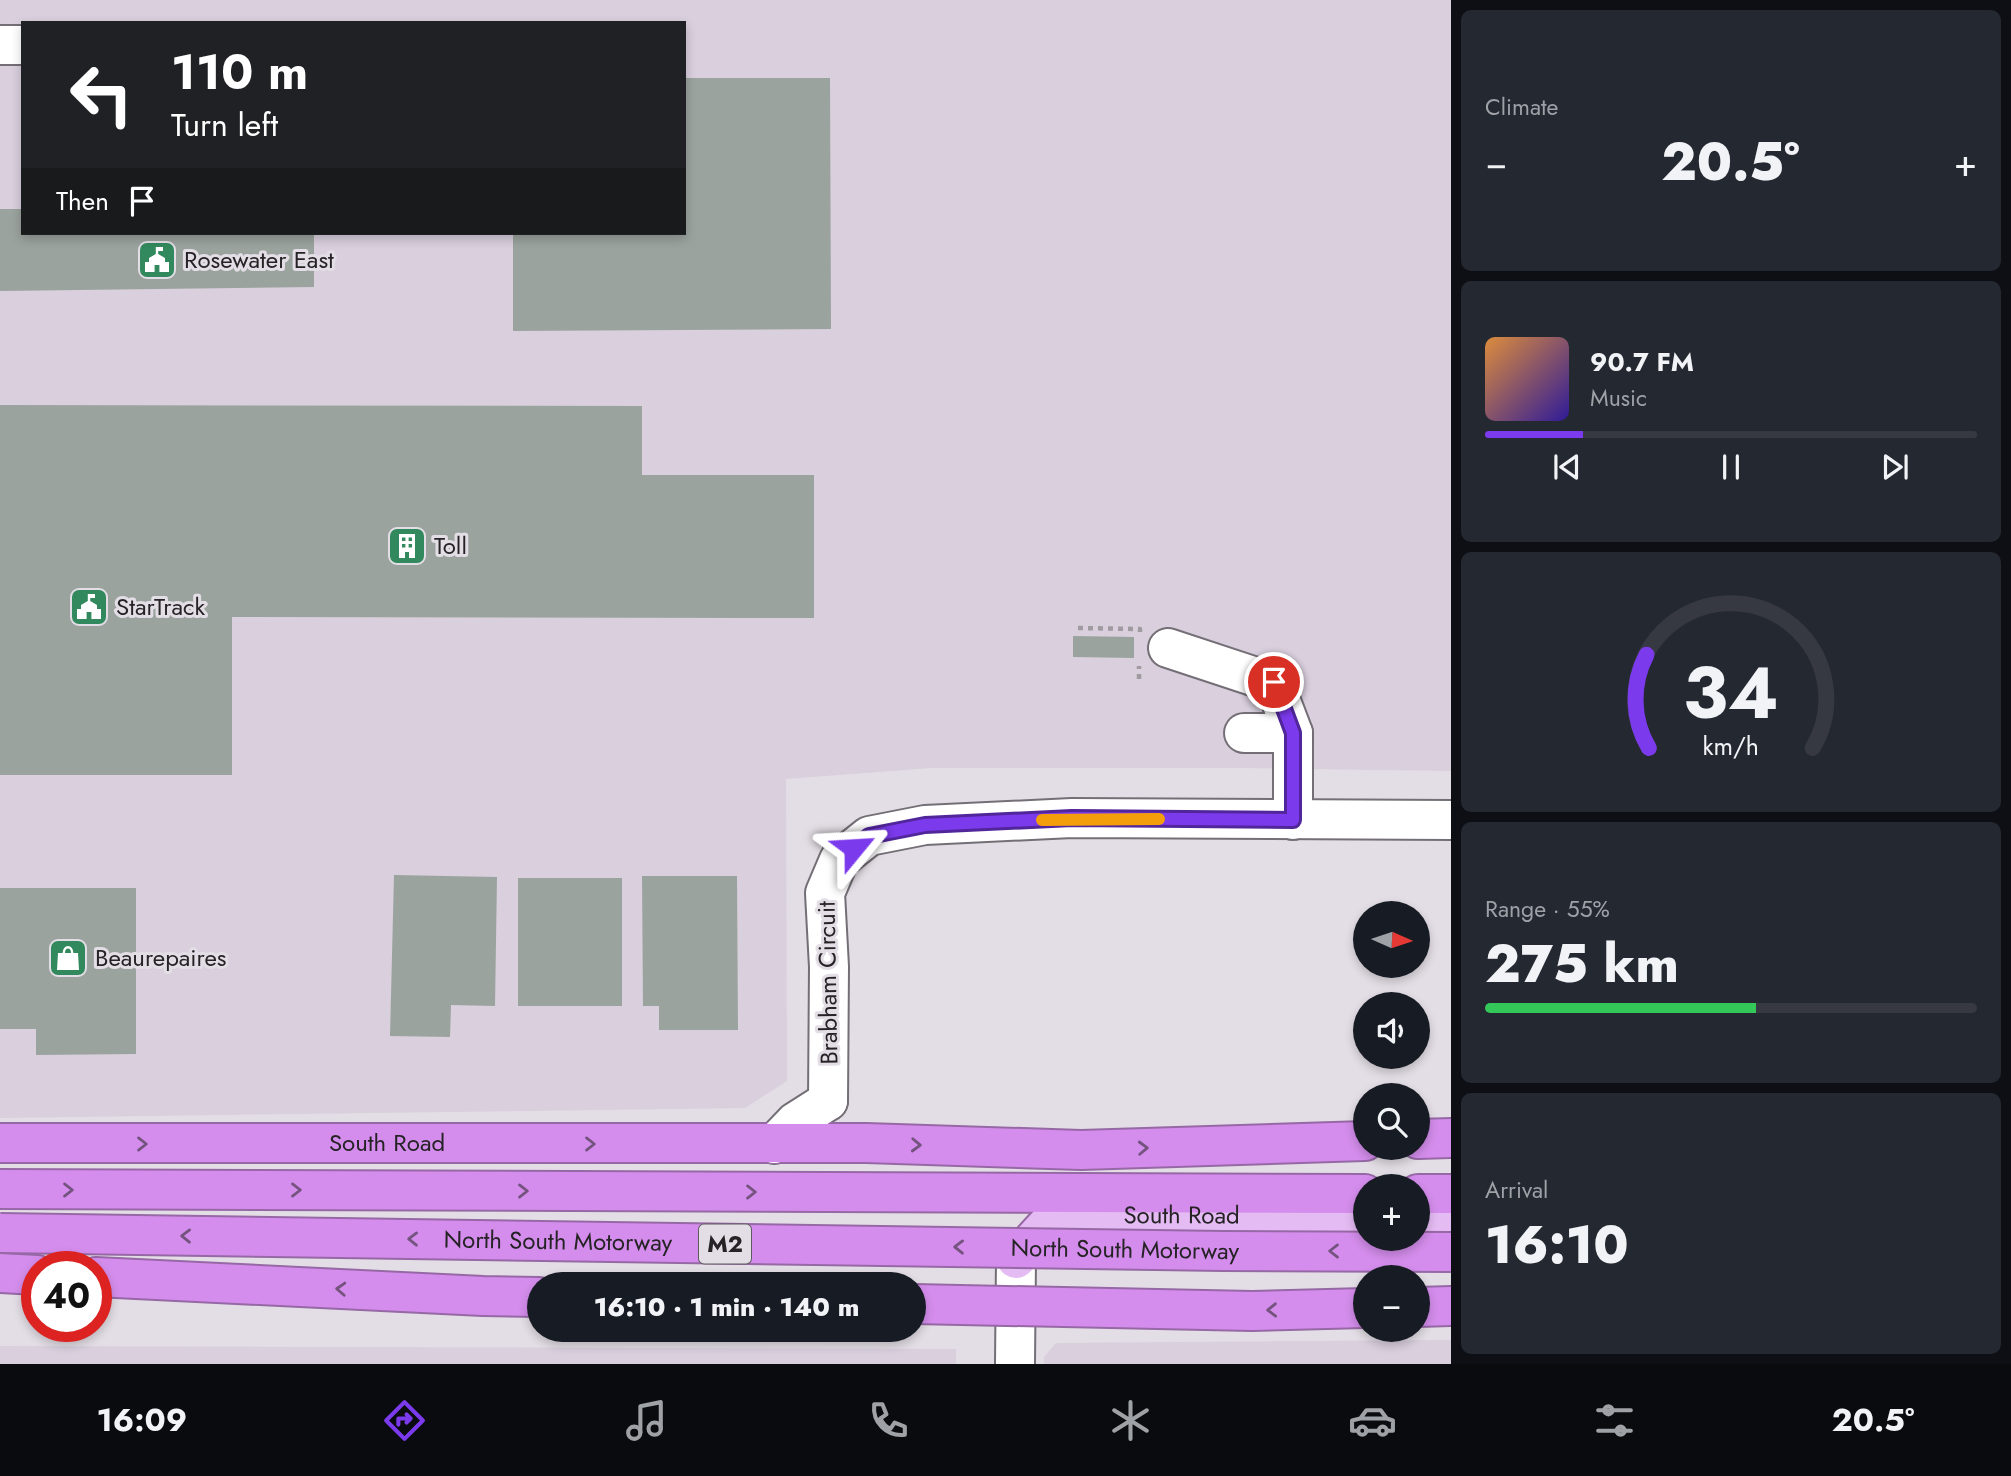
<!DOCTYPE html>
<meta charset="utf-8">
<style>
:root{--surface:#171b24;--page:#242831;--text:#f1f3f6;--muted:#9ea1a6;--line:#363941;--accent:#7c3aed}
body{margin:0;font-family:Jost,sans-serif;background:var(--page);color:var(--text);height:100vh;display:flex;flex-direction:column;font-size:26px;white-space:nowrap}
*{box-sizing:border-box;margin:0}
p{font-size:23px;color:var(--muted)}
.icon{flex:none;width:38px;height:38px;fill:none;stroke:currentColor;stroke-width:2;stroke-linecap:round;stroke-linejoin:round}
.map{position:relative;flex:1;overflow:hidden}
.details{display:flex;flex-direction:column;gap:10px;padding:10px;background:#0d0f14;width:560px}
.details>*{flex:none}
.guide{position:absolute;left:21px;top:21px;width:665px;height:214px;border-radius:0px;box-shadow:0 4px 10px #0003;background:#202124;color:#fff;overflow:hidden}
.needle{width:46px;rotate:93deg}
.controls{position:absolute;left:1353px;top:901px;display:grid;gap:14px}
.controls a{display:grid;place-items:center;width:77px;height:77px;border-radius:50%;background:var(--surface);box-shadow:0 4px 10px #0003;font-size:35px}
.speed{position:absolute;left:21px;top:1251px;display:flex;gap:14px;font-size:35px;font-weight:700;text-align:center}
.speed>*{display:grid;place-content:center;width:91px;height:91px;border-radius:50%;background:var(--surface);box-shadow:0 4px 10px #0003;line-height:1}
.speed .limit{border:10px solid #d22;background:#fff;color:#111}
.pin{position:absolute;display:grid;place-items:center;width:60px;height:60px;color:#fff;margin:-30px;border:4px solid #fff;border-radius:50%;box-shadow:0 2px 7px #0007}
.me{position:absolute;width:77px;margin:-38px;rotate:63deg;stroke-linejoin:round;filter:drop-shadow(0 0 5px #0008)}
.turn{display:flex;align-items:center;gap:24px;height:147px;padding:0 35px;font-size:32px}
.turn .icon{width:91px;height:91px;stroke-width:2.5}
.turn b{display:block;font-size:49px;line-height:60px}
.then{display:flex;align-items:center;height:66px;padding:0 35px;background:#0003;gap:14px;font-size:26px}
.big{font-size:52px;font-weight:800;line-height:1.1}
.details .widget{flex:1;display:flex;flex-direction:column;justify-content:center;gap:10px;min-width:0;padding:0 24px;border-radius:10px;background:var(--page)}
.details .dial{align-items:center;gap:0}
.dial svg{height:182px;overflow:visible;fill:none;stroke:var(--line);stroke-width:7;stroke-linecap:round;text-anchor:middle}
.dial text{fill:var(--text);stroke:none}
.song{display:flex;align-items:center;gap:21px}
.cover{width:84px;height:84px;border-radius:10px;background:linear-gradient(135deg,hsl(30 70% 55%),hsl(250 70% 35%))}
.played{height:7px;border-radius:4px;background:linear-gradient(90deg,var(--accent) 20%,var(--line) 20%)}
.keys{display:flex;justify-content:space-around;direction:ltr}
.heat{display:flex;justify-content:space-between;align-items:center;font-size:38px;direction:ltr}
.charge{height:10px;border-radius:5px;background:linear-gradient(90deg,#34c759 55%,var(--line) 0)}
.trip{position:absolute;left:527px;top:1272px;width:399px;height:70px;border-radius:35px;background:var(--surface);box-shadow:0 4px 10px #0003;font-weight:800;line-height:70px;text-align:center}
.tabs{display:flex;height:112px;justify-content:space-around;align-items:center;background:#090b0e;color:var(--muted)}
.tabs .icon{width:49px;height:49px}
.tabs .on{color:var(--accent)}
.tabs b{font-size:32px;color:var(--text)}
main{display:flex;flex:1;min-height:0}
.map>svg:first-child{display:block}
.built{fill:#d9cfdd;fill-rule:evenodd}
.building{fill:#9ba39e}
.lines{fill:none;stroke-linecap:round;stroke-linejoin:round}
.minor-casing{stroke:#746f76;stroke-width:42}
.major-casing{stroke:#9768a6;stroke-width:42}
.highway-casing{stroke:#9768a6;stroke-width:42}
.path{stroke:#9f9ba0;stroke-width:4.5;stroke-dasharray:5 5;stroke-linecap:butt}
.minor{stroke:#fff;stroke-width:38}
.major{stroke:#e5bbf4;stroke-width:38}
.highway{stroke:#d48dec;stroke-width:38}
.highway-bridge-casing{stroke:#9768a6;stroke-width:42;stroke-linecap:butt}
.highway-bridge{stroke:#d48dec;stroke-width:38}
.oneway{stroke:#74537f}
.route-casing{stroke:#51269a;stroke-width:18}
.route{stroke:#7c3aed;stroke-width:12}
.slow{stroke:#f59e0b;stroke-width:12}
.labels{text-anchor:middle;stroke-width:6;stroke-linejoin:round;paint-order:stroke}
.shield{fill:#e3dee5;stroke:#5e5b5f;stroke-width:2}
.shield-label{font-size:23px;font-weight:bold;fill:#252325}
.poi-label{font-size:24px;fill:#252325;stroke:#e3dee5;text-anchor:start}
.street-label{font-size:24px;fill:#252325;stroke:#e3dee5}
</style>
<main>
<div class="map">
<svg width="1451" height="1364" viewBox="0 0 1451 1364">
<rect width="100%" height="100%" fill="#e3dee5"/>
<!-- built -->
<g class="built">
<path d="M0 0H1451V771L1243 768H931L786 779 787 1081 745 1108 0 1118ZM23 23H684V233H23Z"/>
<polygon points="1451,1340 1451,1364 1044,1364 1044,1357 1056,1343"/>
<polygon points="0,1346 956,1349 956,1364 0,1364"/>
</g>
<!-- building -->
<g class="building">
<polygon points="684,78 830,78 831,329 513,331 513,233 684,233"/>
<polygon points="0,209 23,209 23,233 314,233 314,287 0,291"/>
<polygon points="0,405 642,406 642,475 814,475 814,618 232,617 232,775 0,775"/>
<polygon points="1073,636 1134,637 1134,658 1073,657"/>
<polygon points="394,875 497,877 495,1006 451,1005 450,1037 390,1036"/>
<polygon points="642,876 737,876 738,1030 659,1030 659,1006 643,1006"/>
<rect x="518" y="878" width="104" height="128"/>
<polygon points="0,888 136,888 136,1054 36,1055 36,1029 0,1029"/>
</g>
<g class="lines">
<defs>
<g id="minor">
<polyline points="0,45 23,45"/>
<polyline points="1168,648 1274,683 1293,733 1293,820"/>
<polyline points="1244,733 1293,733"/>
<polyline points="828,1101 829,967 825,893 839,860 869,836 925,825 1072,818 1451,820"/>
<polyline points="774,1144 795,1122 828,1101"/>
<polyline points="1015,1364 1016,1259"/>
</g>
<g id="major">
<polyline points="1418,1216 1451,1216"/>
<path id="s1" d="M1016 1259 1047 1225 1082 1215 1365 1216"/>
</g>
<g id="highway">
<polyline points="1418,1139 1451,1138"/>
<path id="s2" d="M0 1143H866L1081 1150 1365 1141"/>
<polyline points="0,1189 1365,1194"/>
<polyline points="1418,1194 1451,1194"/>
<polyline points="0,1273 37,1275"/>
<polyline points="96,1277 483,1296 539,1297"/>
<polyline points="1418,1307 1451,1306"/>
</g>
</defs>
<!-- minor casing -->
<use href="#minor" class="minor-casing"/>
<!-- major casing -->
<use href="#major" class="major-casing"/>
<!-- highway casing -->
<use href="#highway" class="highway-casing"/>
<!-- path -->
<g class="path">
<polyline points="1078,628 1140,629 1140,633"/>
<polyline points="1139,679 1139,666"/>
</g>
<!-- minor -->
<use href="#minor" class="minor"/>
<!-- major -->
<use href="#major" class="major"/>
<!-- highway -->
<use href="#highway" class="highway"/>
<defs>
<g id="highway-bridge">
<path id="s3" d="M0 1233 1223 1251 1451 1252"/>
<polyline points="914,1304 1252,1311 1365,1308"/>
</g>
</defs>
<!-- highway-bridge casing -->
<use href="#highway-bridge" class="highway-bridge-casing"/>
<!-- highway-bridge -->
<use href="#highway-bridge" class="highway-bridge"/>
</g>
<!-- one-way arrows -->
<defs><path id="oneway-chevron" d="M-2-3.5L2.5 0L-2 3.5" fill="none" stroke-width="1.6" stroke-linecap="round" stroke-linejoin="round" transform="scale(1.75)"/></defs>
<g class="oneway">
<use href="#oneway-chevron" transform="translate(142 1144)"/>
<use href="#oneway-chevron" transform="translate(590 1144)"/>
<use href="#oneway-chevron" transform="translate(916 1145) rotate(2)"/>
<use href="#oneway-chevron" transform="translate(1143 1148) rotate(-2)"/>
<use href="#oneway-chevron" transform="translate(68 1190)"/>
<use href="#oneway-chevron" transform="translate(296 1190)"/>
<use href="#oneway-chevron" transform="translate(523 1191)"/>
<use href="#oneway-chevron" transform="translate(751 1192)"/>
<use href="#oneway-chevron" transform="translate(186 1236) rotate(-179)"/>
<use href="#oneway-chevron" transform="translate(413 1239) rotate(-179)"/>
<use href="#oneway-chevron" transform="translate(959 1247) rotate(-179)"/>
<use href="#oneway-chevron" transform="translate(1334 1251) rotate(-180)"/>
<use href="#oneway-chevron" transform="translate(341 1289) rotate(-177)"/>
<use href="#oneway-chevron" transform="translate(1272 1310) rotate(179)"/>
</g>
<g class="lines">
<defs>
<polyline id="route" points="854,848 869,836 925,825 1072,818 1293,820 1293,733 1274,682"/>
</defs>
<!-- route casing -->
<use href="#route" class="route-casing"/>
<!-- route -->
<use href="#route" class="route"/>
<!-- slow -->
<polyline class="slow" points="1042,820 1159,819"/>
</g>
<!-- icons -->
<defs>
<symbol id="civic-square" viewBox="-11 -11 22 22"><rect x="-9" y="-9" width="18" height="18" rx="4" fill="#32895d" stroke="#e3dee5"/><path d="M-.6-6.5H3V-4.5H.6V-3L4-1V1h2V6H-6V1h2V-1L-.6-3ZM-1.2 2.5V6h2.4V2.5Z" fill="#fff"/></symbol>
<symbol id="building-square" viewBox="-11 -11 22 22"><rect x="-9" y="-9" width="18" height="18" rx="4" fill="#32895d" stroke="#e3dee5"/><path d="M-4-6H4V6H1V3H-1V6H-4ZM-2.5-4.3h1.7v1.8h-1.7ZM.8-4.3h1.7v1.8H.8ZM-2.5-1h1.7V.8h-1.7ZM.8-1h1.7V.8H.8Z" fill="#fff"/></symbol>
<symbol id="shop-square" viewBox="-11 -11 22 22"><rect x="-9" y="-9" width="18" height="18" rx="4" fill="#32895d" stroke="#e3dee5"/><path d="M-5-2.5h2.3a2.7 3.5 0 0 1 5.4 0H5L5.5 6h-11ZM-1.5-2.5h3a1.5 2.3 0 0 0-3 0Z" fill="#fff"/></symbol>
</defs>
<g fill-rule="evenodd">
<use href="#civic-square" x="135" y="238" width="44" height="44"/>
<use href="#building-square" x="385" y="524" width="44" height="44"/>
<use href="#civic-square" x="67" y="585" width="44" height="44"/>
<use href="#shop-square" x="46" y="936" width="44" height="44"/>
</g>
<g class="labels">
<!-- shield labels -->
<rect class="shield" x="699" y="1224.5" width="52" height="39" rx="5"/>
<g class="shield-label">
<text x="725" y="1252">M2</text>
</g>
<!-- poi labels -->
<g class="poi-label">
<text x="184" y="268">Rosewater East</text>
<text x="434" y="554">Toll</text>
<text x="116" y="615">StarTrack</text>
<text x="95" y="966">Beaurepaires</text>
</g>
<!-- street labels -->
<g class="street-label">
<text transform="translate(828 983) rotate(-91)" y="8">Brabham Circuit</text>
<text dy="8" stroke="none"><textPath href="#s2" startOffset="387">South Road</textPath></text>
<text dy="8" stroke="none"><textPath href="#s1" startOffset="182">South Road</textPath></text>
<text dy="8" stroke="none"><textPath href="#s3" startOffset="558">North South Motorway</textPath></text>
<text dy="8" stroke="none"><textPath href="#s3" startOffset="1125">North South Motorway</textPath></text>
</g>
</g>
</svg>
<div class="controls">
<a><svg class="needle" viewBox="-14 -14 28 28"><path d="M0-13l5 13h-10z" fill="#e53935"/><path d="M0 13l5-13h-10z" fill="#9ea1a6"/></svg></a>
<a><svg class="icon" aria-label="sound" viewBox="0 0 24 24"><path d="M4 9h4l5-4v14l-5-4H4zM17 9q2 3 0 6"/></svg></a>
<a><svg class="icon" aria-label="search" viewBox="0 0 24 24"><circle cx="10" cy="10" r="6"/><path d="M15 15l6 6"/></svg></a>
<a>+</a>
<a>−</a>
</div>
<div class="speed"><div class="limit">40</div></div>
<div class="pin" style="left:1274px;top:682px;background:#d93025"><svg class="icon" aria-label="arrive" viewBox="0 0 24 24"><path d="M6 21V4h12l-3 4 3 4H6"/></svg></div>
<svg class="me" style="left:854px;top:848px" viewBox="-20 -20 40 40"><path d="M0-17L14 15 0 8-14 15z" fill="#7c3aed" stroke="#fff" stroke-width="4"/></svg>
<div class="trip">16:10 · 1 min · 140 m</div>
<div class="guide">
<div class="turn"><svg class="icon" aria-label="left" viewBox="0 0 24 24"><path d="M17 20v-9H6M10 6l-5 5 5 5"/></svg><div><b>110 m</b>Turn left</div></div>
<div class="then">Then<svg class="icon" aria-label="arrive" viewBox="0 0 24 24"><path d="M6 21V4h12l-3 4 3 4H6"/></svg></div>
</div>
</div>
<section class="details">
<div class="widget"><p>Climate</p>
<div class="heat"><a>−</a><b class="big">20.5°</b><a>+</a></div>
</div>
<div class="widget">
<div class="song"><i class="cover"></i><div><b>90.7 FM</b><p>Music</p></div></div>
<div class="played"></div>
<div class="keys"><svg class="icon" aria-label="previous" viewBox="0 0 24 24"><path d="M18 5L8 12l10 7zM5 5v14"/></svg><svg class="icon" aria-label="pause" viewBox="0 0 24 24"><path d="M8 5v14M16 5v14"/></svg><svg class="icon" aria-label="next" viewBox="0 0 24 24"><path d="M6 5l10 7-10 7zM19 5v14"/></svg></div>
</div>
<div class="widget dial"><svg viewBox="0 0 100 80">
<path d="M14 69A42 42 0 1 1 86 69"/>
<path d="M14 69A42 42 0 0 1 13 28" stroke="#7c3aed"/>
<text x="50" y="56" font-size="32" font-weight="700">34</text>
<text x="50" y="72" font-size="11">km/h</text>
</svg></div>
<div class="widget"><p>Range · 55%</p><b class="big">275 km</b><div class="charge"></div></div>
<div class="widget"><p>Arrival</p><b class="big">16:10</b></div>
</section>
</main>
<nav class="tabs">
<b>16:09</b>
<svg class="icon on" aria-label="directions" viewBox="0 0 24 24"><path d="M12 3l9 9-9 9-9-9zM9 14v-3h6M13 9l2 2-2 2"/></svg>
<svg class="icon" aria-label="music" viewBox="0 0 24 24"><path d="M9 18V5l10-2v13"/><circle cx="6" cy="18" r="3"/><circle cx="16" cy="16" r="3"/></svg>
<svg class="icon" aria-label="phone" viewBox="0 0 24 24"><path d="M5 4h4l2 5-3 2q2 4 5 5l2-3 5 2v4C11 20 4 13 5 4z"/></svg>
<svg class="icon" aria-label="climate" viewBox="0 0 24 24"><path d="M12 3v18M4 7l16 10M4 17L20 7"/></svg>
<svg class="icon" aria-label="car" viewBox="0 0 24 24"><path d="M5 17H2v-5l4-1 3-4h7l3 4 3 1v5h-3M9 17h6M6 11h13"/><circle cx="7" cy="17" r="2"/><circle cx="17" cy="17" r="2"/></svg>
<svg class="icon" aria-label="filters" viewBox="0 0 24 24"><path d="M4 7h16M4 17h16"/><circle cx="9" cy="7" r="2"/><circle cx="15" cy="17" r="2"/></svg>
<b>20.5°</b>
</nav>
